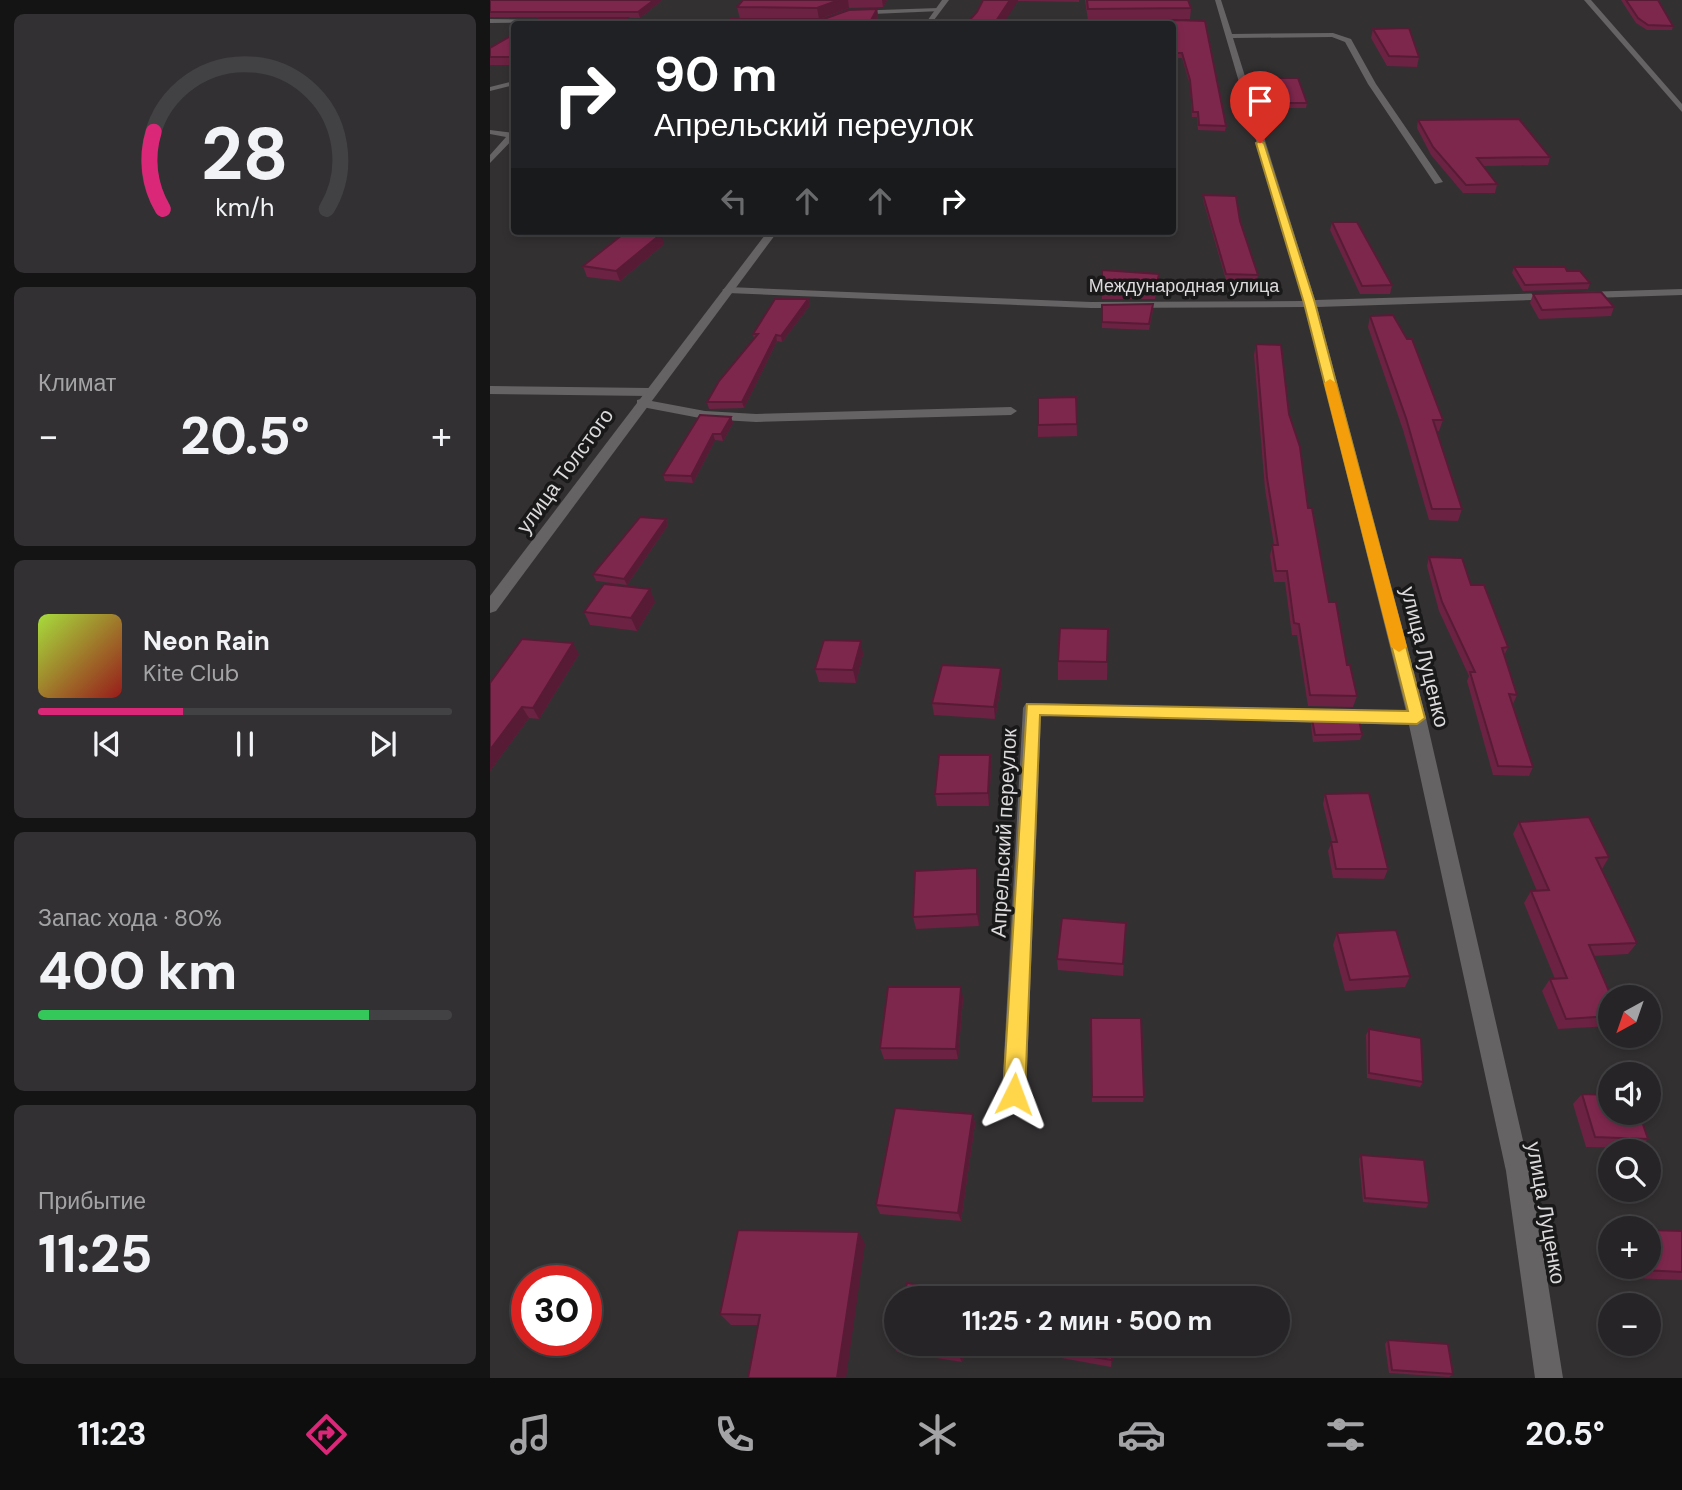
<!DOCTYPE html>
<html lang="ru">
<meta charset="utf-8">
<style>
:root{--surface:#262426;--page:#323032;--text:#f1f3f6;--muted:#a4a4a7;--line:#424143;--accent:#db2777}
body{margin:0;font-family:"DM Sans",sans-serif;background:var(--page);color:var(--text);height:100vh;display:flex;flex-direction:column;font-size:26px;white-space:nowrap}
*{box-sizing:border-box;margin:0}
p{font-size:23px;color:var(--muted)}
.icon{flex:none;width:38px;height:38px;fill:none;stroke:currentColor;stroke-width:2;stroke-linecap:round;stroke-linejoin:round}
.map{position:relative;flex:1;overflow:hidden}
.sheet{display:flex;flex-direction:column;gap:14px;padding:14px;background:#151415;width:490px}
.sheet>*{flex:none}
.top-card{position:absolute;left:21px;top:21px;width:665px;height:214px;border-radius:7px;box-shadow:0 4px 10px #0003,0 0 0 2px var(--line);background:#202124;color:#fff;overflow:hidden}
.needle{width:46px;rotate:220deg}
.buttons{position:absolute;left:1108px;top:985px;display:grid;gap:14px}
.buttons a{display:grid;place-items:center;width:63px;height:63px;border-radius:50%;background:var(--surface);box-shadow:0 4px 10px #0003,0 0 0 2px var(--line);font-size:35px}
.speed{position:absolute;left:21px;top:1265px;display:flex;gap:14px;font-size:35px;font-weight:700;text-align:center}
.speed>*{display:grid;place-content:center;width:91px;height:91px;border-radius:50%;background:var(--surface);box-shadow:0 4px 10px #0003,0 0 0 2px var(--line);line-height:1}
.speed .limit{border:10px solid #d22;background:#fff;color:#111}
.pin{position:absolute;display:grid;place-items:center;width:60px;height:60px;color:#fff;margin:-72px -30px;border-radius:50% 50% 50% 0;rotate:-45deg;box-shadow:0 0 7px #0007}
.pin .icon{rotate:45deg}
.me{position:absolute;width:77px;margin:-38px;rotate:3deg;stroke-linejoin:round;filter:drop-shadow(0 0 5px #0008)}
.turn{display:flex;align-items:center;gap:24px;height:147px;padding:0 28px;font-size:32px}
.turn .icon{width:91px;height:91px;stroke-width:2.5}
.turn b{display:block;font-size:49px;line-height:60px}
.lanes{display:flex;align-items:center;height:66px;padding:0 28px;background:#0003;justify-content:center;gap:35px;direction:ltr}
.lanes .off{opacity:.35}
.big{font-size:52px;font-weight:800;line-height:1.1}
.sheet .widget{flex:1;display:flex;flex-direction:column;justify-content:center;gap:10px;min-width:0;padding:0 24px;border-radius:10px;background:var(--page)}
.sheet .dial{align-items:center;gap:0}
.dial svg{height:182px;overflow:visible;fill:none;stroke:var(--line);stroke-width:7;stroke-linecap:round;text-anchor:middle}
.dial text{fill:var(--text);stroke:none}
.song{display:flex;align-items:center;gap:21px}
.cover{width:84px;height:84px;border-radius:10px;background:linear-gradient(135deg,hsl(80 70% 55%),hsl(0 70% 35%))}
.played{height:7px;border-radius:4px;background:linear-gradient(90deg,var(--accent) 35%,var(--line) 35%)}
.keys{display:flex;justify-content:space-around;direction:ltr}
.heat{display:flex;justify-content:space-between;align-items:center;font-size:38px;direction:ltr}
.charge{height:10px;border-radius:5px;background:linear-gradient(90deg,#34c759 80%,var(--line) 0)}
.trip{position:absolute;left:394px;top:1286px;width:406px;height:70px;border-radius:35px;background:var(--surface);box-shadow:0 4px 10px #0003,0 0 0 2px var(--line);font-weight:800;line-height:70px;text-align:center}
.tab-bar{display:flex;height:112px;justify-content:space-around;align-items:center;background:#0f0e0f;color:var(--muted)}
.tab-bar .icon{width:49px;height:49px}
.tab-bar .selected{color:var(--accent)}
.tab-bar b{font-size:32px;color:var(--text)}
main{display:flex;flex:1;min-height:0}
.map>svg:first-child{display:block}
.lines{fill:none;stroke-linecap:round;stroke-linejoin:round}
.service{fill:#666365;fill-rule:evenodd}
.minor{fill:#666365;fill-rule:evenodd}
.secondary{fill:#666365;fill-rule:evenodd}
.wall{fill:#6c2242}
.shaded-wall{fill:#581b36}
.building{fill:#7e274d;stroke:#581b36;stroke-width:2}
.route{fill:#ffd54a;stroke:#a68a30;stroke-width:2}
.slow{fill:#f59e0b}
.labels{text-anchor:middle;stroke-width:7;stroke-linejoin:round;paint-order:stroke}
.far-street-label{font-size:18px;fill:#dcdadc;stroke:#1a1919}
.street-label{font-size:21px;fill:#dcdadc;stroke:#1a1919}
</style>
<main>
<section class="sheet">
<div class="widget dial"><svg viewBox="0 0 100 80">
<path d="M14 69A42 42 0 1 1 86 69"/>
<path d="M14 69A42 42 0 0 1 10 35" stroke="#db2777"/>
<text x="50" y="56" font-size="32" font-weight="700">28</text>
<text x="50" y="72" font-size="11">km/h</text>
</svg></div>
<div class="widget"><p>Климат</p>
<div class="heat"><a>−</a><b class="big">20.5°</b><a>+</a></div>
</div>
<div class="widget">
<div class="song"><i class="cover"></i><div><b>Neon Rain</b><p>Kite Club</p></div></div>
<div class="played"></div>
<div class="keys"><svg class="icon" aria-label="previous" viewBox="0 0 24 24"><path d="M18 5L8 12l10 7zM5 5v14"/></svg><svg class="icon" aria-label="pause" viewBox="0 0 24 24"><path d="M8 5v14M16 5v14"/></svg><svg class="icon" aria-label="next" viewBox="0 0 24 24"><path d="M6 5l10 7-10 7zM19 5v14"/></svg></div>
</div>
<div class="widget"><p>Запас хода · 80%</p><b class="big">400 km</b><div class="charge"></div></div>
<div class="widget"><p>Прибытие</p><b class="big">11:25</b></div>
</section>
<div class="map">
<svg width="1192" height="1378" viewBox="0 0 1192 1378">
<rect width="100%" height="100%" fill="#333032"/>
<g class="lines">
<!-- service -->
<g class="service">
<polygon points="449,8 451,11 360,15 335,24 327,24 359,11"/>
<polygon points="0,19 65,20 68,22 0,23"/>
<polygon points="117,21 258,21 261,23 119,24"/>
<polygon points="0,130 24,133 24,138 0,163 0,155 16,137 0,134"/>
<polygon points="151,399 215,411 266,414 521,407 527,411 521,415 266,422 215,419 147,406 147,400"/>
</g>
<!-- minor -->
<g class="minor">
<polygon points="725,0 731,0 742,34 843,33 861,39 886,84 953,182 945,184 878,84 855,42 842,37 743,38 825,300 1192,289 1192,295 827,307 936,718 1040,1171 1073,1378 1045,1378 1016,1171 919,725 551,715 536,1094 532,1102 524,1106 516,1102 512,1094 533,708 536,703 916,711 815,307 601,308 238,293 232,290 238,287 601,302 813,301"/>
<polygon points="1094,0 1101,0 1192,104 1192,112"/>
<polygon points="24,81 24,85 0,91 0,87"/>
<polygon points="0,386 159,388 165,392 159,396 0,394"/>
</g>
<!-- secondary -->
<g class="secondary">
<polygon points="452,0 459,0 441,24 435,24"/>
<polygon points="278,231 288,231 6,611 0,613 0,596"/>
</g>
</g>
<!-- wall -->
<g class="wall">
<polygon points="0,0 172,0 150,18 0,17"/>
<polygon points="253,0 397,0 393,7 359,8 330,19 387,9 388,16 384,24 250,19 247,7"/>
<polygon points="493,0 589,0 589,2 528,1 487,12"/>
<polygon points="595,0 698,0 701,8 700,19 598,20"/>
<polygon points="1131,0 1168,0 1183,26 1182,30 1157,30 1146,23"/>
<polygon points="683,20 736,126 735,131 708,130 707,117 702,117 700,85 692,58 687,58"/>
<polygon points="883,29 929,57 927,67 897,66 881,38"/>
<polygon points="24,34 24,65 0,65 0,48"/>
<polygon points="782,78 817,103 816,108 793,108 781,83"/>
<polygon points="928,120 1060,157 1058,165 994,166 1007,184 1005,193 973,193 941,155 927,128"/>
<polygon points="713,195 750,221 768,275 767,280 736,280 713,200"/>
<polygon points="842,222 902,285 900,294 870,294 840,230"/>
<polygon points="174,244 130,281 97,277 93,266"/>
<polygon points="1024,267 1077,271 1100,283 1098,289 1033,291 1022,273"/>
<polygon points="612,270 669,274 665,299 612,299"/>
<polygon points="1043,294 1124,307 1121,316 1049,319 1040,303"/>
<polygon points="318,299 320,305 292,342 287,341 254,408 219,409 217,402 264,339 263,334"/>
<polygon points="612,305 663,310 659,330 612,328"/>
<polygon points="880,316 953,420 949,431 947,431 972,509 968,521 939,520 913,430 878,327"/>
<polygon points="766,344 799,414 818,508 839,602 857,665 867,696 863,707 818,706 807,635 802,635 795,582 784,582 780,556 782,545 784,545 775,489 764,355"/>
<polygon points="586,397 587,436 548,437 548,398"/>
<polygon points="241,417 243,423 233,441 225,440 203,483 175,481 173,475"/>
<polygon points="176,519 178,525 137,585 106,581 103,574"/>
<polygon points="939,557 981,585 1018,647 1014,656 1027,695 1023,704 1022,704 1043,767 1039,776 1003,775 977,681 979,676 949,611 937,566"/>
<polygon points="165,602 147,631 100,625 94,612"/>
<polygon points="618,629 617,680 568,680 568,661"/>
<polygon points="89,654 49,719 39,718 0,771 0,683"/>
<polygon points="373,654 366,683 329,682 325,669"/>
<polygon points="512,681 505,719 444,715 442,703"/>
<polygon points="822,719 872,734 870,740 823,742 821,725"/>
<polygon points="501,767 499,806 447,806 445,794"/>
<polygon points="835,794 898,869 894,879 843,878 838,851 842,842 833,804"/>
<polygon points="1029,822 1119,857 1112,869 1147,943 1138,954 1103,956 1120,998 1120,1026 1068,1029 1052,991 1060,979 1065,979 1034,903 1041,891 1047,891 1023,834"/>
<polygon points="489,880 489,926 426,929 423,917"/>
<polygon points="636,923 633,976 568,970 567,959"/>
<polygon points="847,933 920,976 915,987 855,991 843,945"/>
<polygon points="473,998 468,1059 394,1059 390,1048"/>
<polygon points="601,1018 654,1097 653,1102 602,1102"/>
<polygon points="879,1029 933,1082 930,1087 877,1078 876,1035"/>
<polygon points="1092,1094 1158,1139 1148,1148 1096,1147 1083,1104"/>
<polygon points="483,1114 485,1124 471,1221 390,1214 386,1205"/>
<polygon points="871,1155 939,1203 936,1208 873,1202 869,1159"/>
<polygon points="1192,1231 1192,1280 1141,1278 1138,1267 1158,1267"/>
<polygon points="375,1244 268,1325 241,1325 230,1314"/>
<polygon points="898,1340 963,1374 959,1377 899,1373 895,1344"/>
<polygon points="476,1344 472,1362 407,1352 403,1345"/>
<polygon points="623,1344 621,1367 555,1355 554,1349"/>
</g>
<!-- shaded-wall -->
<g class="shaded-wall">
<polygon points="164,0 172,0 150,18 148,12"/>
<polygon points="349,0 358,0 359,8 329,19 327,8"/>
<polygon points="392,0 397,0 393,7"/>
<polygon points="520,0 528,0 528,1 513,24 504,24"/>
<polygon points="387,9 388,16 384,24 379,24"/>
<polygon points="137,18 139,24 129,24"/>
<polygon points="171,234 174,244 130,281 126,271"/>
<polygon points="318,299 320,305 292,342 291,336"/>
<polygon points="286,335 287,341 254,408 252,402"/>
<polygon points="241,417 243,423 233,441 231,434"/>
<polygon points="223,434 225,440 203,483 201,476"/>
<polygon points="176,519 178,525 137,585 134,579"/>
<polygon points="160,589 165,602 147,631 141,618"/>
<polygon points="371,641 373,654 366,683 363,670"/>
<polygon points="83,643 89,654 49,719 43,708"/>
<polygon points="511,668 512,681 505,719 504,707"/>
<polygon points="32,707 39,718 0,771 0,750"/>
<polygon points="500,755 501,767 499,806 498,793"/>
<polygon points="487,868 489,880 489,926 487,914"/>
<polygon points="471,987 473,998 468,1059 466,1049"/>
<polygon points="483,1114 485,1124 471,1221 468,1213"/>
<polygon points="369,1232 375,1244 356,1378 347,1378"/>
<polygon points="472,1344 476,1344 472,1362 469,1356"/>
</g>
<!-- building -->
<g class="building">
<polygon points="0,0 164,0 148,12 0,12"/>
<polygon points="253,0 349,0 327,8 247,7"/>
<polygon points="493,0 520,0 504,24 476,24 487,12"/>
<polygon points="597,0 698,0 701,8 598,9"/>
<polygon points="1136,0 1168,0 1183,26 1158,25 1148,18"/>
<polygon points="387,9 379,24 236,24 241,19 334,19 359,10"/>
<polygon points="51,18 137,18 129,24 39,24"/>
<polygon points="683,20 715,21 736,126 709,125 708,112 703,112 700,80 692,53 687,53"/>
<polygon points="919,28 929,57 899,56 883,29"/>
<polygon points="24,34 24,57 0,57 0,48"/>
<polygon points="782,78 808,78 817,103 793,103"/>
<polygon points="1029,119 1060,157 987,158 1007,184 976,185 943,147 928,120"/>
<polygon points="713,195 746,196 750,221 768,275 736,274"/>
<polygon points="842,222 867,222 902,285 872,286"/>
<polygon points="137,231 149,231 171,234 126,271 93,266"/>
<polygon points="1024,267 1075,267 1077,271 1090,271 1100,283 1035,285"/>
<polygon points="612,270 669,274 665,293 612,293"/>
<polygon points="1111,292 1124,307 1052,310 1043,294"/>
<polygon points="285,299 318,299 291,336 286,335 252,402 217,402 229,381 268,334 263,334"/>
<polygon points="663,304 659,324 612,322 612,305"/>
<polygon points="903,315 917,339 922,339 953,420 943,420 972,509 942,509 916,418 880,316"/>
<polygon points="766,344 791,345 799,414 810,447 818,508 822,508 839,602 846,602 857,665 860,665 867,696 820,695 809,624 804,623 797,571 786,571 782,545 788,545 777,478"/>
<polygon points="586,397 587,424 548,425 548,398"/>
<polygon points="210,415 241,417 231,434 223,434 201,476 173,475"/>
<polygon points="150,517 176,519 134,579 103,574"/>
<polygon points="939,557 972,558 981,585 994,585 1018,647 1012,648 1027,695 1019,694 1043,767 1008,766 980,672 985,672 952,602"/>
<polygon points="114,584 160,589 141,618 94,612"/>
<polygon points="570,628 618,629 617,662 568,661"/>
<polygon points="32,639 83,643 43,708 32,707 0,750 0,683"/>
<polygon points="334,640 371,641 363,670 325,669"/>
<polygon points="452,665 511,668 504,707 442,703"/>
<polygon points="822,719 869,720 872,734 825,735"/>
<polygon points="449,755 500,755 498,793 445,794"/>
<polygon points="879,793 898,869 846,869 841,842 847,842 835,794"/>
<polygon points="1099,817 1119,857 1106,858 1147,943 1099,945 1122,998 1120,998 1120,1016 1076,1019 1060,979 1077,978 1041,891 1059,890 1029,822"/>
<polygon points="487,868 487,914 423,917 425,871"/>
<polygon points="572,918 636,923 633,964 567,959"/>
<polygon points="906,930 920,976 860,980 847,933"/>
<polygon points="398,987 471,987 466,1049 390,1048"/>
<polygon points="601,1018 651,1018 654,1097 602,1097"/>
<polygon points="879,1029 931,1038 933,1082 879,1073"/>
<polygon points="1092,1094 1120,1095 1120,1113 1149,1113 1158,1139 1105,1137"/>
<polygon points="405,1108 483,1114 468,1213 386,1205"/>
<polygon points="871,1155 934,1160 939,1203 875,1198"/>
<polygon points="248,1230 369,1232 347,1378 258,1378 270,1315 230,1314"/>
<polygon points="1158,1230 1192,1231 1192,1272 1152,1270 1151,1267 1158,1267"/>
<polygon points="417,1283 482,1293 481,1298 413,1298"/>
<polygon points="563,1287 628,1297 628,1298 561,1298"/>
<polygon points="406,1332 406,1344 472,1344 469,1356 403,1345"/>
<polygon points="898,1340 958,1344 963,1374 902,1370"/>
<polygon points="554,1344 623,1344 622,1360 554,1349"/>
</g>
<!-- route -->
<polygon class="route" points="770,141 774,143 825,303 935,718 927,724 550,715 535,1094 532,1101 524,1104 516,1101 513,1094 537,704 918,711 814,303 766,143"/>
<!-- slow -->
<polygon class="slow" points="840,379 846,383 917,647 909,652 901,647 834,383"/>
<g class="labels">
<!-- far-street labels -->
<g class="far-street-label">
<text x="694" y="292">Международная улица</text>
</g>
<!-- street labels -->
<g class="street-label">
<text transform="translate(75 471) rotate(-54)" y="7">улица Толстого</text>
<text transform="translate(935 657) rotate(76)" y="7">улица Луценко</text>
<text transform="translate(514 833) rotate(-87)" y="7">Апрельский переулок</text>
<text transform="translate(1056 1213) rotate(80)" y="7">улица Луценко</text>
</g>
</g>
</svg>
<div class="buttons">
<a><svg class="needle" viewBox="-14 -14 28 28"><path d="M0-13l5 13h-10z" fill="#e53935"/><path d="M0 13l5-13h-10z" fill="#a4a4a7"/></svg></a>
<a><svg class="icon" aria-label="sound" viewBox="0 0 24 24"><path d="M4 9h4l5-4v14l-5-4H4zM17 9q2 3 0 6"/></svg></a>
<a><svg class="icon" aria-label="search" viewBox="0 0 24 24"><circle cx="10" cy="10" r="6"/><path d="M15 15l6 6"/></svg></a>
<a>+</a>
<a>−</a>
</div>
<div class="speed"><div class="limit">30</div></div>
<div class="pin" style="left:770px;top:143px;background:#d93025"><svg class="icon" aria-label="arrive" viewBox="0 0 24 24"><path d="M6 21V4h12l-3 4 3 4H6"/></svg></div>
<svg class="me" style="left:524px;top:1094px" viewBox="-20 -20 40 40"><path d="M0-17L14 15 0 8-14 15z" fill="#ffd54a" stroke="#fff" stroke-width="4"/></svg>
<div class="trip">11:25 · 2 мин · 500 m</div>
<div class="top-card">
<div class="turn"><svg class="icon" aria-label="right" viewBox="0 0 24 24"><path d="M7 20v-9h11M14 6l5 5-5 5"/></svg><div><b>90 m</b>Апрельский переулок</div></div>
<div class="lanes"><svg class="icon off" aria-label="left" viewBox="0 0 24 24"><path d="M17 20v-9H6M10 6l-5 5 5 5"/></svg><svg class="icon off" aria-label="ahead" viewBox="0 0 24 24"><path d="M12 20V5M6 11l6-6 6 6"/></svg><svg class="icon off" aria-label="ahead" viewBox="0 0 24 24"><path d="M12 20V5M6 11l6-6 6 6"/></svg><svg class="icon" aria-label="right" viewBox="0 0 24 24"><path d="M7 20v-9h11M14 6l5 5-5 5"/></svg></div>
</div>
</div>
</main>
<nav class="tab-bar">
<b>11:23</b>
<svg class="icon selected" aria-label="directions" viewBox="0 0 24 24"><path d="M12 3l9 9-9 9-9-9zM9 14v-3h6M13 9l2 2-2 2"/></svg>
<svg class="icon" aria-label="music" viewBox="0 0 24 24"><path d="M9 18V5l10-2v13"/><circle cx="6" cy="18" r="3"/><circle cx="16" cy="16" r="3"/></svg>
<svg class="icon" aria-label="phone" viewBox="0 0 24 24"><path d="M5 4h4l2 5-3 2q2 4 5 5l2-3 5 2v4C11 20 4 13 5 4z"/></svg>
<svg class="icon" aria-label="climate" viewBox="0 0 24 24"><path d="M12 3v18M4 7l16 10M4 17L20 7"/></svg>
<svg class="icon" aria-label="car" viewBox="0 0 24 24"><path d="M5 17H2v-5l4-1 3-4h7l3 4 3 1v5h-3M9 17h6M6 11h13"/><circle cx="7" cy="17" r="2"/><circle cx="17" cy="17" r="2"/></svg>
<svg class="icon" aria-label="filters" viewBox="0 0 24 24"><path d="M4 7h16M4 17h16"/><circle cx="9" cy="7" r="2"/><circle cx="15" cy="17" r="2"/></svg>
<b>20.5°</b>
</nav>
